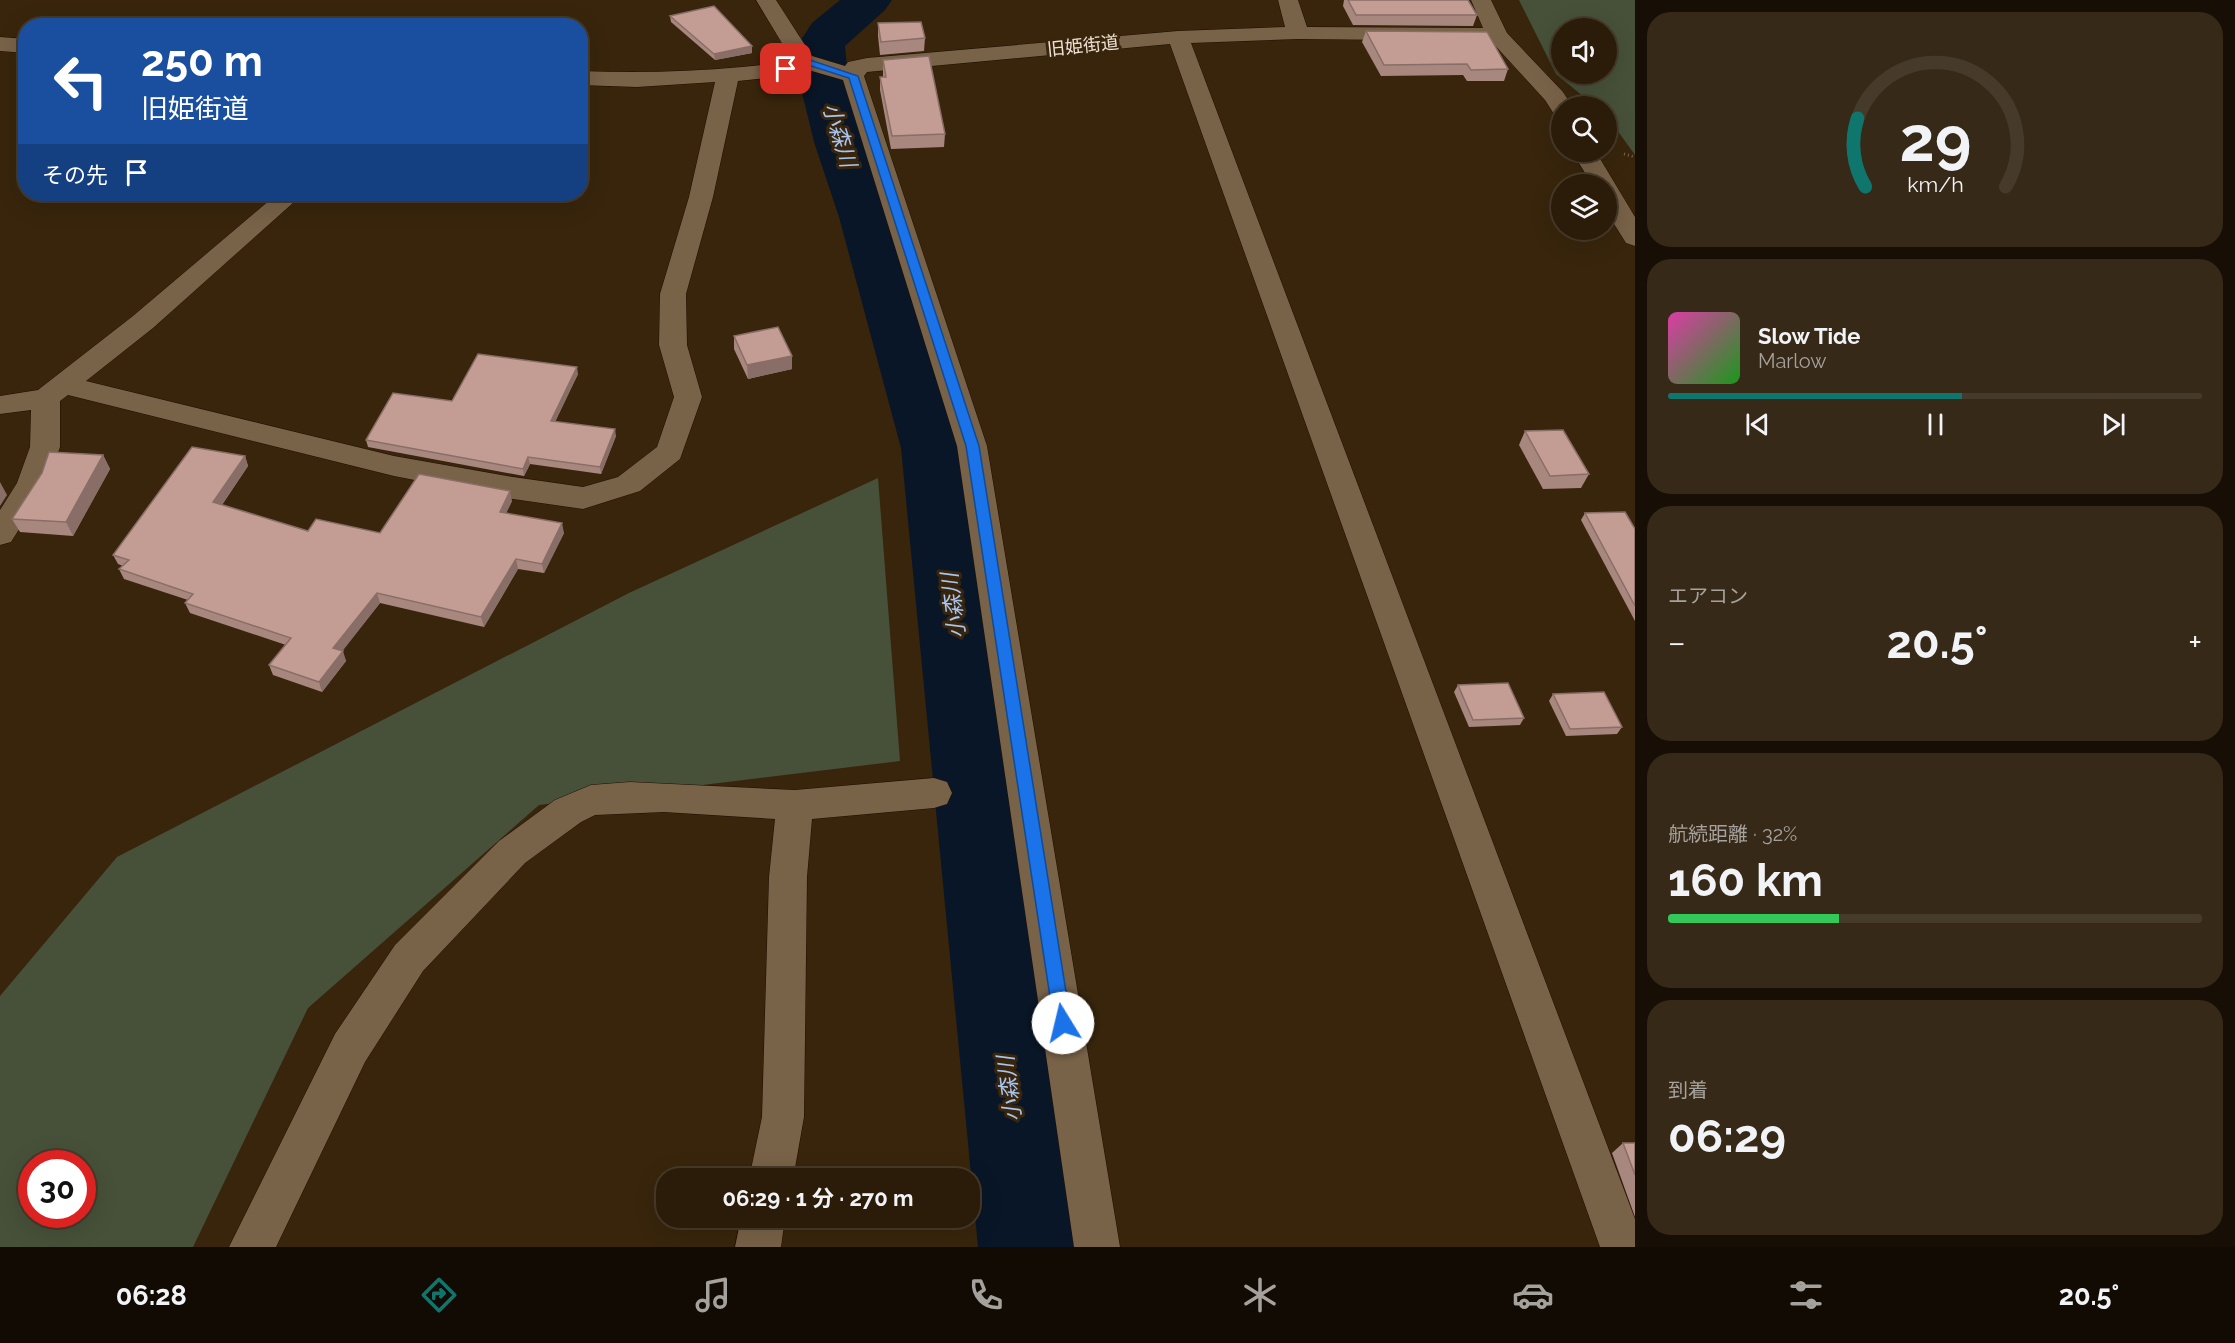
<!DOCTYPE html>
<html lang="ja">
<meta charset="utf-8">
<style>
:root{--surface:#2a1c09;--page:#362917;--text:#f1f3f6;--muted:#a5a19c;--line:#463a2a;--accent:#0f766e}
body{margin:0;font-family:Raleway,"Noto Sans JP",sans-serif;background:var(--page);color:var(--text);height:100vh;display:flex;flex-direction:column;font-size:22px;white-space:nowrap}
*{box-sizing:border-box;margin:0}
p{font-size:20px;color:var(--muted)}
.icon{flex:none;width:33px;height:33px;fill:none;stroke:currentColor;stroke-width:2;stroke-linecap:round;stroke-linejoin:round}
.map{position:relative;flex:1;overflow:hidden}
.drawer{display:flex;flex-direction:column;gap:12px;padding:12px;background:#170f05;width:600px}
.drawer>*{flex:none}
.banner{position:absolute;left:18px;top:18px;width:570px;height:183px;border-radius:24px;box-shadow:0 6px 24px #0002,0 0 0 2px var(--line);background:#1a4fa0;color:#fff;overflow:hidden}
.fabs{position:absolute;left:1551px;top:18px;display:grid;gap:12px}
.fabs a{display:grid;place-items:center;width:66px;height:66px;border-radius:50%;background:var(--surface);box-shadow:0 6px 24px #0002,0 0 0 2px var(--line);font-size:30px}
.speed{position:absolute;left:18px;top:1150px;display:flex;gap:12px;font-size:30px;font-weight:700;text-align:center}
.speed>*{display:grid;place-content:center;width:78px;height:78px;border-radius:50%;background:var(--surface);box-shadow:0 6px 24px #0002,0 0 0 2px var(--line);line-height:1}
.speed .limit{border:9px solid #d22;background:#fff;color:#111}
.pin{position:absolute;display:grid;place-items:center;width:51px;height:51px;color:#fff;margin:-26px;border-radius:12px;box-shadow:0 3px 9px #0006}
.me{position:absolute;width:66px;margin:-33px;rotate:351deg;stroke-linejoin:round;filter:drop-shadow(0 0 4px #0008)}
.turn{display:flex;align-items:center;gap:21px;height:126px;padding:0 24px;font-size:27px}
.turn .icon{width:78px;height:78px;stroke-width:2.5}
.turn b{display:block;font-size:42px;line-height:51px}
.then{display:flex;align-items:center;height:57px;padding:0 24px;background:#0003;gap:12px;font-size:22px}
.big{font-size:45px;font-weight:700;line-height:1.1}
.drawer .widget{flex:1;display:flex;flex-direction:column;justify-content:center;gap:9px;min-width:0;padding:0 21px;border-radius:24px;background:var(--page)}
.drawer .dial{align-items:center;gap:0}
.dial svg{height:156px;overflow:visible;fill:none;stroke:var(--line);stroke-width:7;stroke-linecap:round;text-anchor:middle}
.dial text{fill:var(--text);stroke:none}
.song{display:flex;align-items:center;gap:18px}
.cover{width:72px;height:72px;border-radius:9px;background:linear-gradient(135deg,hsl(320 70% 55%),hsl(120 70% 35%))}
.played{height:6px;border-radius:3px;background:linear-gradient(90deg,var(--accent) 55%,var(--line) 55%)}
.keys{display:flex;justify-content:space-around;direction:ltr}
.heat{display:flex;justify-content:space-between;align-items:center;font-size:33px;direction:ltr}
.charge{height:9px;border-radius:4px;background:linear-gradient(90deg,#34c759 32%,var(--line) 0)}
.trip{position:absolute;left:656px;top:1168px;width:324px;height:60px;border-radius:24px;background:var(--surface);box-shadow:0 6px 24px #0002,0 0 0 2px var(--line);font-weight:700;line-height:60px;text-align:center}
.tab-bar{display:flex;height:96px;justify-content:space-around;align-items:center;background:#110b04;color:var(--muted)}
.tab-bar .icon{width:42px;height:42px}
.tab-bar .active{color:var(--accent)}
.tab-bar b{font-size:27px;color:var(--text)}
main{display:flex;flex:1;min-height:0}
.map>svg:first-child{display:block}
.green{fill:#475139;fill-rule:evenodd}
.lines{fill:none;stroke-linecap:round;stroke-linejoin:round}
.river{fill:#091627;fill-rule:evenodd}
.minor-casing{stroke:#1f0e00;stroke-width:1}
.path{stroke:#776651;stroke-width:3;stroke-dasharray:1 3;stroke-linecap:butt}
.minor{fill:#786248;fill-rule:evenodd}
.wall{fill:#a8877e}
.shaded-wall{fill:#886e67}
.building{fill:#c39d93;stroke:#886e67;stroke-width:1.5}
.route{fill:#1a73e8;stroke:#114b97;stroke-width:1.5}
.labels{text-anchor:middle;stroke-width:6;stroke-linejoin:round;paint-order:stroke}
.far-street-label{font-size:18px;fill:#eee1d3;stroke:#38250c}
.water-label{font-size:22px;font-style:italic;fill:#a6c5f1;stroke:#38250c}
</style>
<main>
<div class="map">
<svg width="1635" height="1247" viewBox="0 0 1635 1247">
<rect width="100%" height="100%" fill="#38250c"/>
<!-- green -->
<g class="green">
<path d="M1519 0H1635V155L1607 116 1606 106H1595L1556 74ZM1562 28H1606V74H1562Z"/>
<path d="M878 478 900 761 539 805 308 1008 193 1247H0V996L117 857 629 593ZM32 1164H82V1215H32Z"/>
</g>
<g class="lines">
<!-- river -->
<polygon class="river" points="840,0 892,0 885,10 845,46 848,76 866,142 895,217 967,448 1078,1247 978,1247 901,448 839,217 814,142 798,76 797,46 812,23"/>
<defs>
<g id="minor">
<path d="M756 0H776L812 56 845 66 848 62 867 58 1178 31 1285 27 1278 0H1298L1307 27 1483 28 1471 0H1491L1507 33 1563 92 1572 106H1562V116L1554 114 1545 100 1491 41 1298 39 1191 43 1635 1219V1247H1600L1170 44 867 72 864 76 987 446 1120 1247H1074L957 446 843 80 805 69 786 76 738 81 713 197 686 294 687 345 702 397 680 459 640 491 583 509 507 498 394 476 68 395 60 401V447L47 485 11 542 0 545V510L17 483 30 447 31 410 0 414V396L38 390 133 316 277 194H303L153 328 86 381 394 456 507 476 583 487 618 477 657 447 674 397 659 345 660 294 689 197 715 82 637 87 580 85V71C634 73 688 72 742 67 758 65 776 65 791 58Z"/>
<polygon points="0,37 26,39 26,53 0,51"/>
<polygon points="1572,152 1596,152 1635,217 1635,246 1626,243 1606,211 1606,184 1592,184"/>
<polygon points="934,778 947,782 952,793 947,804 934,808 812,819 807,877 804,1117 793,1179 749,1179 762,1117 769,877 775,819 664,812 595,815 581,822 525,863 423,971 365,1062 276,1247 229,1247 335,1034 395,945 499,841 555,800 591,785 630,782 795,790"/>
<polygon points="741,1218 785,1218 781,1247 735,1247"/>
</g>
</defs>
<!-- minor casing -->
<use href="#minor" class="minor-casing"/>
<!-- path -->
<polyline class="path" points="1624,154 1635,157"/>
<!-- minor -->
<use href="#minor" class="minor"/>
</g>
<!-- wall -->
<g class="wall">
<polygon points="1344,0 1468,0 1477,15 1473,26 1353,25 1343,6"/>
<polygon points="670,16 752,53 715,60 671,22"/>
<polygon points="878,23 925,38 924,51 880,55 878,36"/>
<polygon points="1366,31 1508,69 1504,81 1467,81 1463,75 1381,76 1362,42"/>
<polygon points="883,60 945,134 944,147 891,149 880,90 880,77 883,77"/>
<polygon points="734,336 792,356 792,369 748,379 734,349"/>
<polygon points="578,374 555,422 616,436 601,474 530,464 524,476 368,447 366,440 452,401"/>
<polygon points="1525,431 1589,474 1581,488 1543,489 1519,445"/>
<polygon points="103,455 110,469 73,536 20,532 12,519 42,473"/>
<polygon points="245,456 248,466 222,505 308,531 380,533 512,501 506,513 564,533 544,573 518,569 484,627 380,603 342,651 346,661 322,692 273,675 269,665 286,645 190,613 185,603 188,600 124,579 119,569 123,566 118,564 113,555"/>
<polygon points="1585,513 1635,529 1635,621 1581,520"/>
<polygon points="1458,685 1524,718 1520,725 1469,727 1454,692"/>
<polygon points="1553,694 1622,727 1617,734 1566,736 1549,701"/>
<polygon points="1623,1143 1635,1143 1635,1217 1612,1153"/>
</g>
<!-- shaded-wall -->
<g class="shaded-wall">
<polygon points="752,46 752,53 715,60 714,54"/>
<polygon points="792,356 792,369 748,379 747,365"/>
<polygon points="577,367 578,374 552,428 551,421"/>
<polygon points="615,429 616,436 601,474 600,467"/>
<polygon points="103,455 110,469 73,536 66,522"/>
<polygon points="245,456 248,466 217,512 213,502"/>
<polygon points="528,457 530,464 524,476 523,469"/>
<polygon points="0,482 7,495 0,506"/>
<polygon points="510,491 512,501 502,522 500,512"/>
<polygon points="562,523 564,533 544,573 542,564"/>
<polygon points="516,559 518,569 484,627 481,617"/>
<polygon points="377,593 380,603 337,658 333,648"/>
<polygon points="343,651 346,661 322,692 319,682"/>
</g>
<!-- building -->
<g class="building">
<polygon points="1348,0 1468,0 1477,15 1356,15"/>
<polygon points="714,6 752,46 714,54 670,16"/>
<polygon points="921,22 925,38 881,42 878,23"/>
<polygon points="1366,31 1487,32 1508,69 1471,70 1467,64 1384,65"/>
<polygon points="929,56 945,134 892,136 880,77 886,77 883,60"/>
<polygon points="778,327 792,356 747,365 734,336"/>
<polygon points="478,354 577,367 551,421 615,429 600,467 528,457 523,469 366,440 393,393 452,401"/>
<polygon points="1563,430 1589,474 1550,476 1525,431"/>
<polygon points="192,447 245,456 213,502 308,531 316,519 380,533 419,474 510,491 500,512 562,523 542,564 516,559 481,617 377,593 333,648 343,651 319,682 269,665 291,638 185,603 193,594 119,569 129,560 113,555"/>
<polygon points="49,452 103,455 66,522 12,519 42,473"/>
<polygon points="1625,512 1635,529 1635,606 1585,513"/>
<polygon points="1508,683 1524,718 1473,720 1458,685"/>
<polygon points="1604,692 1622,727 1570,729 1553,694"/>
<polygon points="1623,1143 1635,1143 1635,1175"/>
</g>
<!-- route -->
<polygon class="route" points="804,58 858,76 979,446 1071,1023 1069,1029 1063,1031 1057,1029 1054,1023 966,446 849,78 805,64 786,71 782,69"/>
<g class="labels">
<!-- far-street labels -->
<g class="far-street-label">
<text transform="translate(1083 46) rotate(-6)" y="6">旧姫街道</text>
</g>
<!-- water labels -->
<g class="water-label">
<text transform="translate(840 135) rotate(73)" y="8">小森川</text>
<text transform="translate(953 606) rotate(-97)" y="8">小森川</text>
<text transform="translate(1009 1089) rotate(-97)" y="8">小森川</text>
</g>
</g>
</svg>
<div class="fabs">
<a><svg class="icon" aria-label="sound" viewBox="0 0 24 24"><path d="M4 9h4l5-4v14l-5-4H4zM17 9q2 3 0 6"/></svg></a>
<a><svg class="icon" aria-label="search" viewBox="0 0 24 24"><circle cx="10" cy="10" r="6"/><path d="M15 15l6 6"/></svg></a>
<a><svg class="icon" aria-label="layers" viewBox="0 0 24 24"><path d="M12 4l9 5-9 5-9-5zM3 14l9 5 9-5"/></svg></a>
</div>
<div class="speed"><div class="limit">30</div></div>
<div class="pin" style="left:786px;top:69px;background:#d93025"><svg class="icon" aria-label="arrive" viewBox="0 0 24 24"><path d="M6 21V4h12l-3 4 3 4H6"/></svg></div>
<svg class="me" style="left:1063px;top:1023px" viewBox="-20 -20 40 40"><circle r="19" fill="#fff"/><path d="M0-13L10 11 0 6-10 11z" fill="#1a73e8"/></svg>
<div class="trip">06:29 · 1 分 · 270 m</div>
<div class="banner">
<div class="turn"><svg class="icon" aria-label="left" viewBox="0 0 24 24"><path d="M17 20v-9H6M10 6l-5 5 5 5"/></svg><div><b>250 m</b>旧姫街道</div></div>
<div class="then">その先<svg class="icon" aria-label="arrive" viewBox="0 0 24 24"><path d="M6 21V4h12l-3 4 3 4H6"/></svg></div>
</div>
</div>
<section class="drawer">
<div class="widget dial"><svg viewBox="0 0 100 80">
<path d="M14 69A42 42 0 1 1 86 69"/>
<path d="M14 69A42 42 0 0 1 10 34" stroke="#0f766e"/>
<text x="50" y="56" font-size="32" font-weight="700">29</text>
<text x="50" y="72" font-size="11">km/h</text>
</svg></div>
<div class="widget">
<div class="song"><i class="cover"></i><div><b>Slow Tide</b><p>Marlow</p></div></div>
<div class="played"></div>
<div class="keys"><svg class="icon" aria-label="previous" viewBox="0 0 24 24"><path d="M18 5L8 12l10 7zM5 5v14"/></svg><svg class="icon" aria-label="pause" viewBox="0 0 24 24"><path d="M8 5v14M16 5v14"/></svg><svg class="icon" aria-label="next" viewBox="0 0 24 24"><path d="M6 5l10 7-10 7zM19 5v14"/></svg></div>
</div>
<div class="widget"><p>エアコン</p>
<div class="heat"><a>−</a><b class="big">20.5°</b><a>+</a></div>
</div>
<div class="widget"><p>航続距離 · 32%</p><b class="big">160 km</b><div class="charge"></div></div>
<div class="widget"><p>到着</p><b class="big">06:29</b></div>
</section>
</main>
<nav class="tab-bar">
<b>06:28</b>
<svg class="icon active" aria-label="directions" viewBox="0 0 24 24"><path d="M12 3l9 9-9 9-9-9zM9 14v-3h6M13 9l2 2-2 2"/></svg>
<svg class="icon" aria-label="music" viewBox="0 0 24 24"><path d="M9 18V5l10-2v13"/><circle cx="6" cy="18" r="3"/><circle cx="16" cy="16" r="3"/></svg>
<svg class="icon" aria-label="phone" viewBox="0 0 24 24"><path d="M5 4h4l2 5-3 2q2 4 5 5l2-3 5 2v4C11 20 4 13 5 4z"/></svg>
<svg class="icon" aria-label="climate" viewBox="0 0 24 24"><path d="M12 3v18M4 7l16 10M4 17L20 7"/></svg>
<svg class="icon" aria-label="car" viewBox="0 0 24 24"><path d="M5 17H2v-5l4-1 3-4h7l3 4 3 1v5h-3M9 17h6M6 11h13"/><circle cx="7" cy="17" r="2"/><circle cx="17" cy="17" r="2"/></svg>
<svg class="icon" aria-label="filters" viewBox="0 0 24 24"><path d="M4 7h16M4 17h16"/><circle cx="9" cy="7" r="2"/><circle cx="15" cy="17" r="2"/></svg>
<b>20.5°</b>
</nav>
